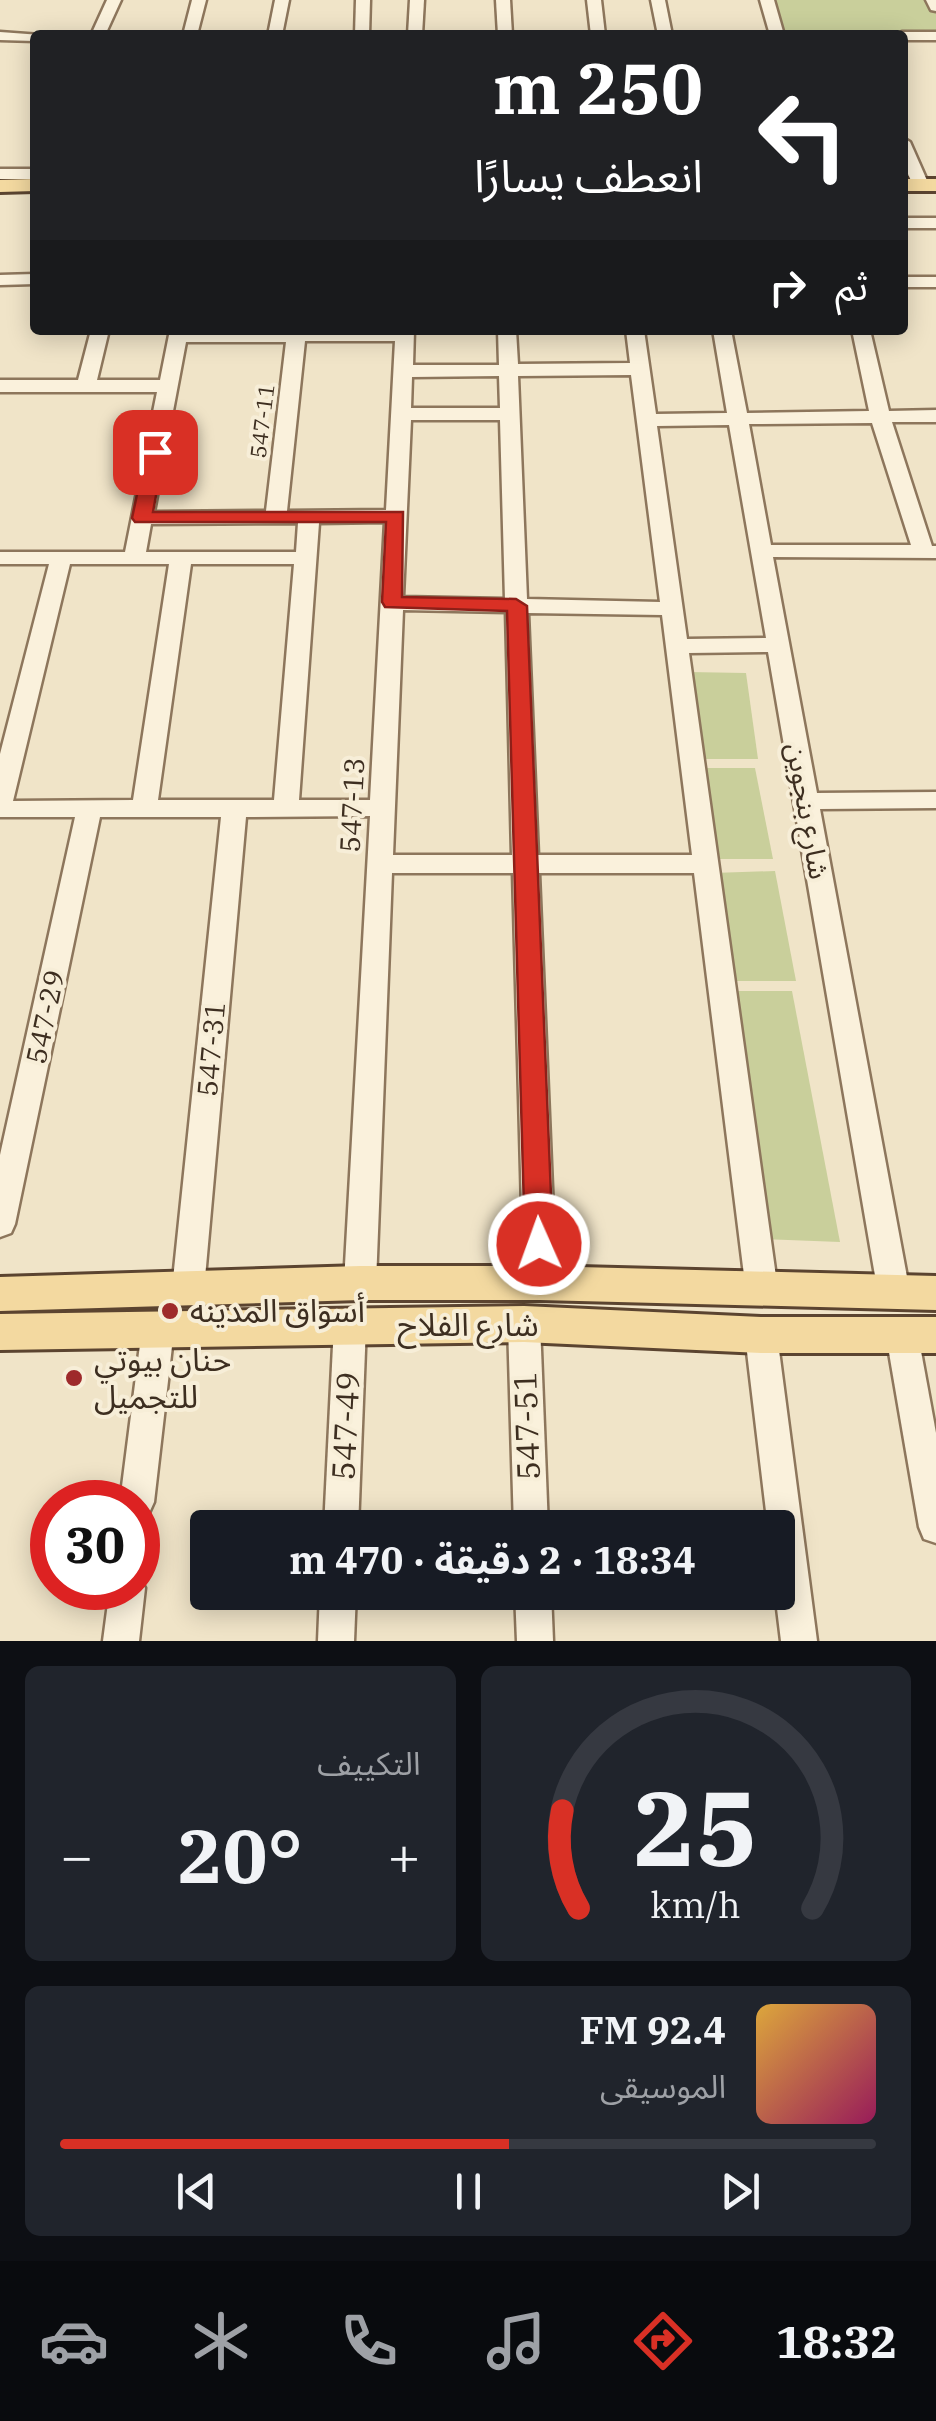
<!DOCTYPE html>
<html lang="ar">
<meta charset="utf-8">
<style>
:root{--surface:#171b24;--page:#20242c;--text:#f1f3f6;--muted:#9ea1a6;--line:#363941;--accent:#d93025}
body{margin:0;font-family:"IBM Plex Serif","Noto Sans Arabic",serif;background:var(--page);color:var(--text);direction:rtl;height:100vh;display:flex;flex-direction:column;font-size:38px;white-space:nowrap}
*{box-sizing:border-box;margin:0}
p{font-size:32px;color:var(--muted)}
.icon{flex:none;width:55px;height:55px;fill:none;stroke:currentColor;stroke-width:2;stroke-linecap:round;stroke-linejoin:round}
.map{position:relative;height:1641px;overflow:hidden;direction:ltr}
.details{display:flex;flex-direction:column;gap:25px;padding:25px;background:#0d0f14;flex:1}
.details>*{flex:none}
.banner{position:absolute;left:30px;top:30px;width:878px;height:305px;border-radius:10px;box-shadow:0 5px 25px #0003;direction:rtl;background:#202124;color:#fff;overflow:hidden}
.speed{position:absolute;left:30px;top:1480px;display:flex;gap:20px;font-size:50px;font-weight:700;text-align:center}
.speed>*{display:grid;place-content:center;width:130px;height:130px;border-radius:50%;background:var(--surface);box-shadow:0 5px 25px #0003;line-height:1}
.speed .limit{border:15px solid #d22;background:#fff;color:#111}
.pin{position:absolute;display:grid;place-items:center;width:85px;height:85px;color:#fff;margin:-42px;border-radius:20px;box-shadow:0 5px 15px #0006}
.me{position:absolute;width:110px;margin:-55px;rotate:358deg;stroke-linejoin:round;filter:drop-shadow(0 0 8px #0008)}
.turn{display:flex;align-items:center;gap:35px;height:210px;padding:0 40px;font-size:45px}
.turn .icon{width:130px;height:130px;stroke-width:2.5}
.turn b{display:block;font-size:70px;line-height:85px}
.then{display:flex;align-items:center;height:95px;padding:0 40px;background:#0003;gap:20px;font-size:38px}
.big{font-size:75px;font-weight:700;line-height:1.1}
.details .tile{flex:1;display:flex;flex-direction:column;justify-content:center;gap:15px;min-width:0;padding:0 35px;border-radius:15px;background:var(--page)}
.details .dial{align-items:center;gap:0}
.dial svg{height:260px;overflow:visible;fill:none;stroke:var(--line);stroke-width:7;stroke-linecap:round;text-anchor:middle}
.dial text{fill:var(--text);stroke:none}
.song{display:flex;align-items:center;gap:30px}
.cover{width:120px;height:120px;border-radius:15px;background:linear-gradient(135deg,hsl(40 70% 55%),hsl(330 70% 35%))}
.played{height:10px;border-radius:5px;background:linear-gradient(90deg,var(--accent) 55%,var(--line) 55%)}
.keys{display:flex;justify-content:space-around;direction:ltr}
.heat{display:flex;justify-content:space-between;align-items:center;font-size:55px;direction:ltr}
.details .tiles{flex:1;display:grid;gap:25px;grid-template-columns:1fr 1fr}
.tile:last-child{grid-column:span 2}
.trip{position:absolute;left:190px;top:1510px;width:605px;height:100px;border-radius:10px;background:var(--surface);box-shadow:0 5px 25px #0003;font-weight:700;line-height:100px;text-align:center;direction:rtl}
.tabs{display:flex;height:160px;justify-content:space-around;align-items:center;background:#090b0e;color:var(--muted)}
.tabs .icon{width:70px;height:70px}
.tabs .current{color:var(--accent)}
.tabs b{font-size:45px;color:var(--text)}
.map>svg:first-child{display:block}
.green{fill:#c9cf9b}
.lines{fill:none;stroke-linecap:round;stroke-linejoin:round}
.minor-casing{stroke:#8d765c;stroke-width:5}
.major-casing{stroke:#5b4430;stroke-width:6}
.minor{fill:#faf1dc;fill-rule:evenodd}
.major{fill:#f3d9a0;fill-rule:evenodd}
.route{fill:#d93025;stroke:#8d1f18;stroke-width:2.5}
.poi-dot{fill:#9e2a2b;stroke:#f7eed8;stroke-width:4}
.labels{text-anchor:middle;stroke-width:8;stroke-linejoin:round;paint-order:stroke}
.far-street-label{font-size:22px;fill:#3d2e20;stroke:#f7eed8}
.street-label{font-size:28px;fill:#3d2e20;stroke:#f7eed8}
.near-poi-label{font-size:32px;fill:#3d2e20;stroke:#f7eed8;text-anchor:start}
.near-street-label{font-size:32px;fill:#3d2e20;stroke:#f7eed8}
</style>
<div class="map">
<svg width="936" height="1641" viewBox="0 0 936 1641">
<rect width="100%" height="100%" fill="#f0e4c8"/>
<!-- green -->
<g class="green">
<polygon points="767,0 931,0 936,11 936,36 777,35"/>
<polygon points="688,672 746,673 758,759 698,759"/>
<polygon points="700,768 755,768 773,859 714,859"/>
<polygon points="775,871 796,981 728,981 713,873"/>
<polygon points="729,991 792,991 840,1242 759,1239"/>
</g>
<g class="lines">
<defs>
<g id="minor">
<polygon points="107,0 121,0 105,35 91,35"/>
<polygon points="192,0 206,0 197,35 183,35"/>
<polygon points="275,0 289,0 282,35 268,35"/>
<polygon points="356,0 370,0 369,35 355,35"/>
<polygon points="410,0 424,0 422,35 408,35"/>
<polygon points="496,0 510,0 512,35 498,35"/>
<polygon points="587,0 601,0 605,35 591,35"/>
<polygon points="651,0 665,0 672,35 658,35"/>
<polygon points="760,0 774,0 784,35 770,35"/>
<polygon points="926,0 936,0 936,11 931,10"/>
<polygon points="0,32 41,35 35,35 35,41 0,40"/>
<polygon points="902,32 936,32 936,40 902,40 902,35 896,35"/>
<polygon points="902,137 910,142 929,185 927,188 913,185 902,161"/>
<rect x="0" y="169" width="35" height="10"/>
<rect x="902" y="218" width="34" height="10"/>
<polygon points="35,274 35,284 0,285 0,275"/>
<rect x="902" y="277" width="34" height="10"/>
<path d="M91 330H109L97 380H160L170 330H414L413 365H499L498 330H516L518 364 630 363 626 330H644L656 414 727 413 713 330H731L747 413 869 411 852 330H870L889 411 936 410V422H892L932 546H936V558L773 557 817 793 936 792V808L820 809 910 1293 905 1303 894 1306 883 1303 878 1293 768 652 689 653 778 1291 773 1300 762 1304 751 1300 746 1291 694 873H539L556 1283 551 1292 540 1296 529 1292 524 1283 513 873H392L376 1283 371 1292 360 1296 349 1292 344 1283 370 816 246 817 204 1289 199 1298 188 1302 177 1298 172 1289 221 817H100L15 1224 11 1233 0 1237V1155L75 817H0V754L49 564H0V552H125L157 392H0V380H78ZM305 341H395L386 510 287 511ZM186 342H286L266 511 154 512ZM631 375 660 602 527 599 518 376ZM499 376 500 408H411L412 377ZM411 420H500L505 599 403 597ZM872 423 911 545H771L749 424ZM729 425 766 638 687 639 657 426ZM385 522 370 800H299L319 523ZM298 523 296 552H146L151 524ZM70 564H169L133 800 13 801ZM191 564H294L274 800H158ZM403 610 506 612 512 855H393ZM528 613 662 615 692 855H538Z"/>
<polygon points="524,1310 535,1314 540,1324 548,1528 514,1528 508,1324 513,1314"/>
<polygon points="350,1311 361,1315 366,1325 358,1528 324,1528 334,1325 339,1315"/>
<polygon points="158,1315 169,1319 174,1329 154,1502 149,1513 138,1518 138,1502 120,1502 142,1329 147,1319"/>
<polygon points="761,1321 772,1325 777,1335 817,1641 781,1641 775,1592 778,1528 768,1528 745,1335 750,1325"/>
<polygon points="902,1321 913,1325 918,1335 936,1433 936,1543 924,1539 919,1527 886,1335 891,1325"/>
<polygon points="138,1575 145,1588 139,1641 103,1641 110,1588 138,1588"/>
<polygon points="320,1592 356,1592 354,1641 318,1641"/>
<polygon points="515,1592 551,1592 553,1641 517,1641"/>
</g>
<g id="major">
<polygon points="35,179 35,191 0,192 0,180"/>
<rect x="902" y="179" width="34" height="12"/>
<polygon points="360,1266 540,1266 936,1276 936,1310 540,1300 360,1300 0,1311 0,1277"/>
<polygon points="524,1306 761,1317 936,1317 936,1353 761,1353 524,1342 0,1350 0,1314"/>
</g>
</defs>
<!-- minor casing -->
<use href="#minor" class="minor-casing"/>
<!-- major casing -->
<use href="#major" class="major-casing"/>
<!-- minor -->
<use href="#minor" class="minor"/>
<!-- major -->
<use href="#major" class="major"/>
</g>
<!-- route -->
<polygon class="route" points="155,447 164,452 153,512 403,512 402,597 516,599 527,606 553,1244 549,1253 539,1256 529,1253 525,1244 507,611 385,607 382,602 386,522 135,522 132,518 146,452"/>
<!-- markers -->
<g class="poi-dot">
<circle cx="170" cy="1311" r="10"/>
<circle cx="74" cy="1378" r="10"/>
</g>
<g class="labels">
<!-- far-street labels -->
<g class="far-street-label">
<text transform="translate(262 421) rotate(-83)" y="8">547-11</text>
</g>
<!-- street labels -->
<g class="street-label">
<text transform="translate(352 805) rotate(-87)" y="10">547-13</text>
<text transform="translate(808 811) rotate(80)" y="10">شارع بنجوين</text>
<text transform="translate(45 1017) rotate(-78)" y="10">547-29</text>
<text transform="translate(211 1049) rotate(-85)" y="10">547-31</text>
</g>
<!-- near-poi labels -->
<g class="near-poi-label">
<text x="190" y="1322">أسواق المدينه</text>
<text x="94" y="1371">حنان بيوتي<tspan x="94" dy="37">للتجميل</tspan></text>
</g>
<!-- near-street labels -->
<g class="near-street-label">
<text x="468" y="1336">شارع الفلاح</text>
<text transform="translate(346 1426) rotate(-87)" y="11">547-49</text>
<text transform="translate(527 1426) rotate(-92)" y="11">547-51</text>
</g>
</g>
</svg>
<div class="speed"><div class="limit">30</div></div>
<div class="pin" style="left:155px;top:452px;background:#d93025"><svg class="icon" aria-label="arrive" viewBox="0 0 24 24"><path d="M6 21V4h12l-3 4 3 4H6"/></svg></div>
<svg class="me" style="left:539px;top:1244px" viewBox="-20 -20 40 40"><circle r="17" fill="#d93025" stroke="#fff" stroke-width="3"/><path d="M0-11L8 9 0 5-8 9z" fill="#fff"/></svg>
<div class="trip">18:34 · 2 دقيقة · 470 m</div>
<div class="banner">
<div class="turn"><svg class="icon" aria-label="left" viewBox="0 0 24 24"><path d="M17 20v-9H6M10 6l-5 5 5 5"/></svg><div><b>250 m</b>انعطف يسارًا</div></div>
<div class="then">ثم<svg class="icon" aria-label="right" viewBox="0 0 24 24"><path d="M7 20v-9h11M14 6l5 5-5 5"/></svg></div>
</div>
</div>
<section class="details">
<div class="tiles">
<div class="tile dial"><svg viewBox="0 0 100 80">
<path d="M14 69A42 42 0 1 1 86 69"/>
<path d="M14 69A42 42 0 0 1 9 39" stroke="#d93025"/>
<text x="50" y="56" font-size="32" font-weight="700">25</text>
<text x="50" y="72" font-size="11">km/h</text>
</svg></div>
<div class="tile"><p>التكييف</p>
<div class="heat"><a>−</a><b class="big">20°</b><a>+</a></div>
</div>
<div class="tile">
<div class="song"><i class="cover"></i><div><b>92.4 FM</b><p>الموسيقى</p></div></div>
<div class="played"></div>
<div class="keys"><svg class="icon" aria-label="previous" viewBox="0 0 24 24"><path d="M18 5L8 12l10 7zM5 5v14"/></svg><svg class="icon" aria-label="pause" viewBox="0 0 24 24"><path d="M8 5v14M16 5v14"/></svg><svg class="icon" aria-label="next" viewBox="0 0 24 24"><path d="M6 5l10 7-10 7zM19 5v14"/></svg></div>
</div>
</div>
</section>
<nav class="tabs">
<b>18:32</b>
<svg class="icon current" aria-label="directions" viewBox="0 0 24 24"><path d="M12 3l9 9-9 9-9-9zM9 14v-3h6M13 9l2 2-2 2"/></svg>
<svg class="icon" aria-label="music" viewBox="0 0 24 24"><path d="M9 18V5l10-2v13"/><circle cx="6" cy="18" r="3"/><circle cx="16" cy="16" r="3"/></svg>
<svg class="icon" aria-label="phone" viewBox="0 0 24 24"><path d="M5 4h4l2 5-3 2q2 4 5 5l2-3 5 2v4C11 20 4 13 5 4z"/></svg>
<svg class="icon" aria-label="climate" viewBox="0 0 24 24"><path d="M12 3v18M4 7l16 10M4 17L20 7"/></svg>
<svg class="icon" aria-label="car" viewBox="0 0 24 24"><path d="M5 17H2v-5l4-1 3-4h7l3 4 3 1v5h-3M9 17h6M6 11h13"/><circle cx="7" cy="17" r="2"/><circle cx="17" cy="17" r="2"/></svg>
</nav>
